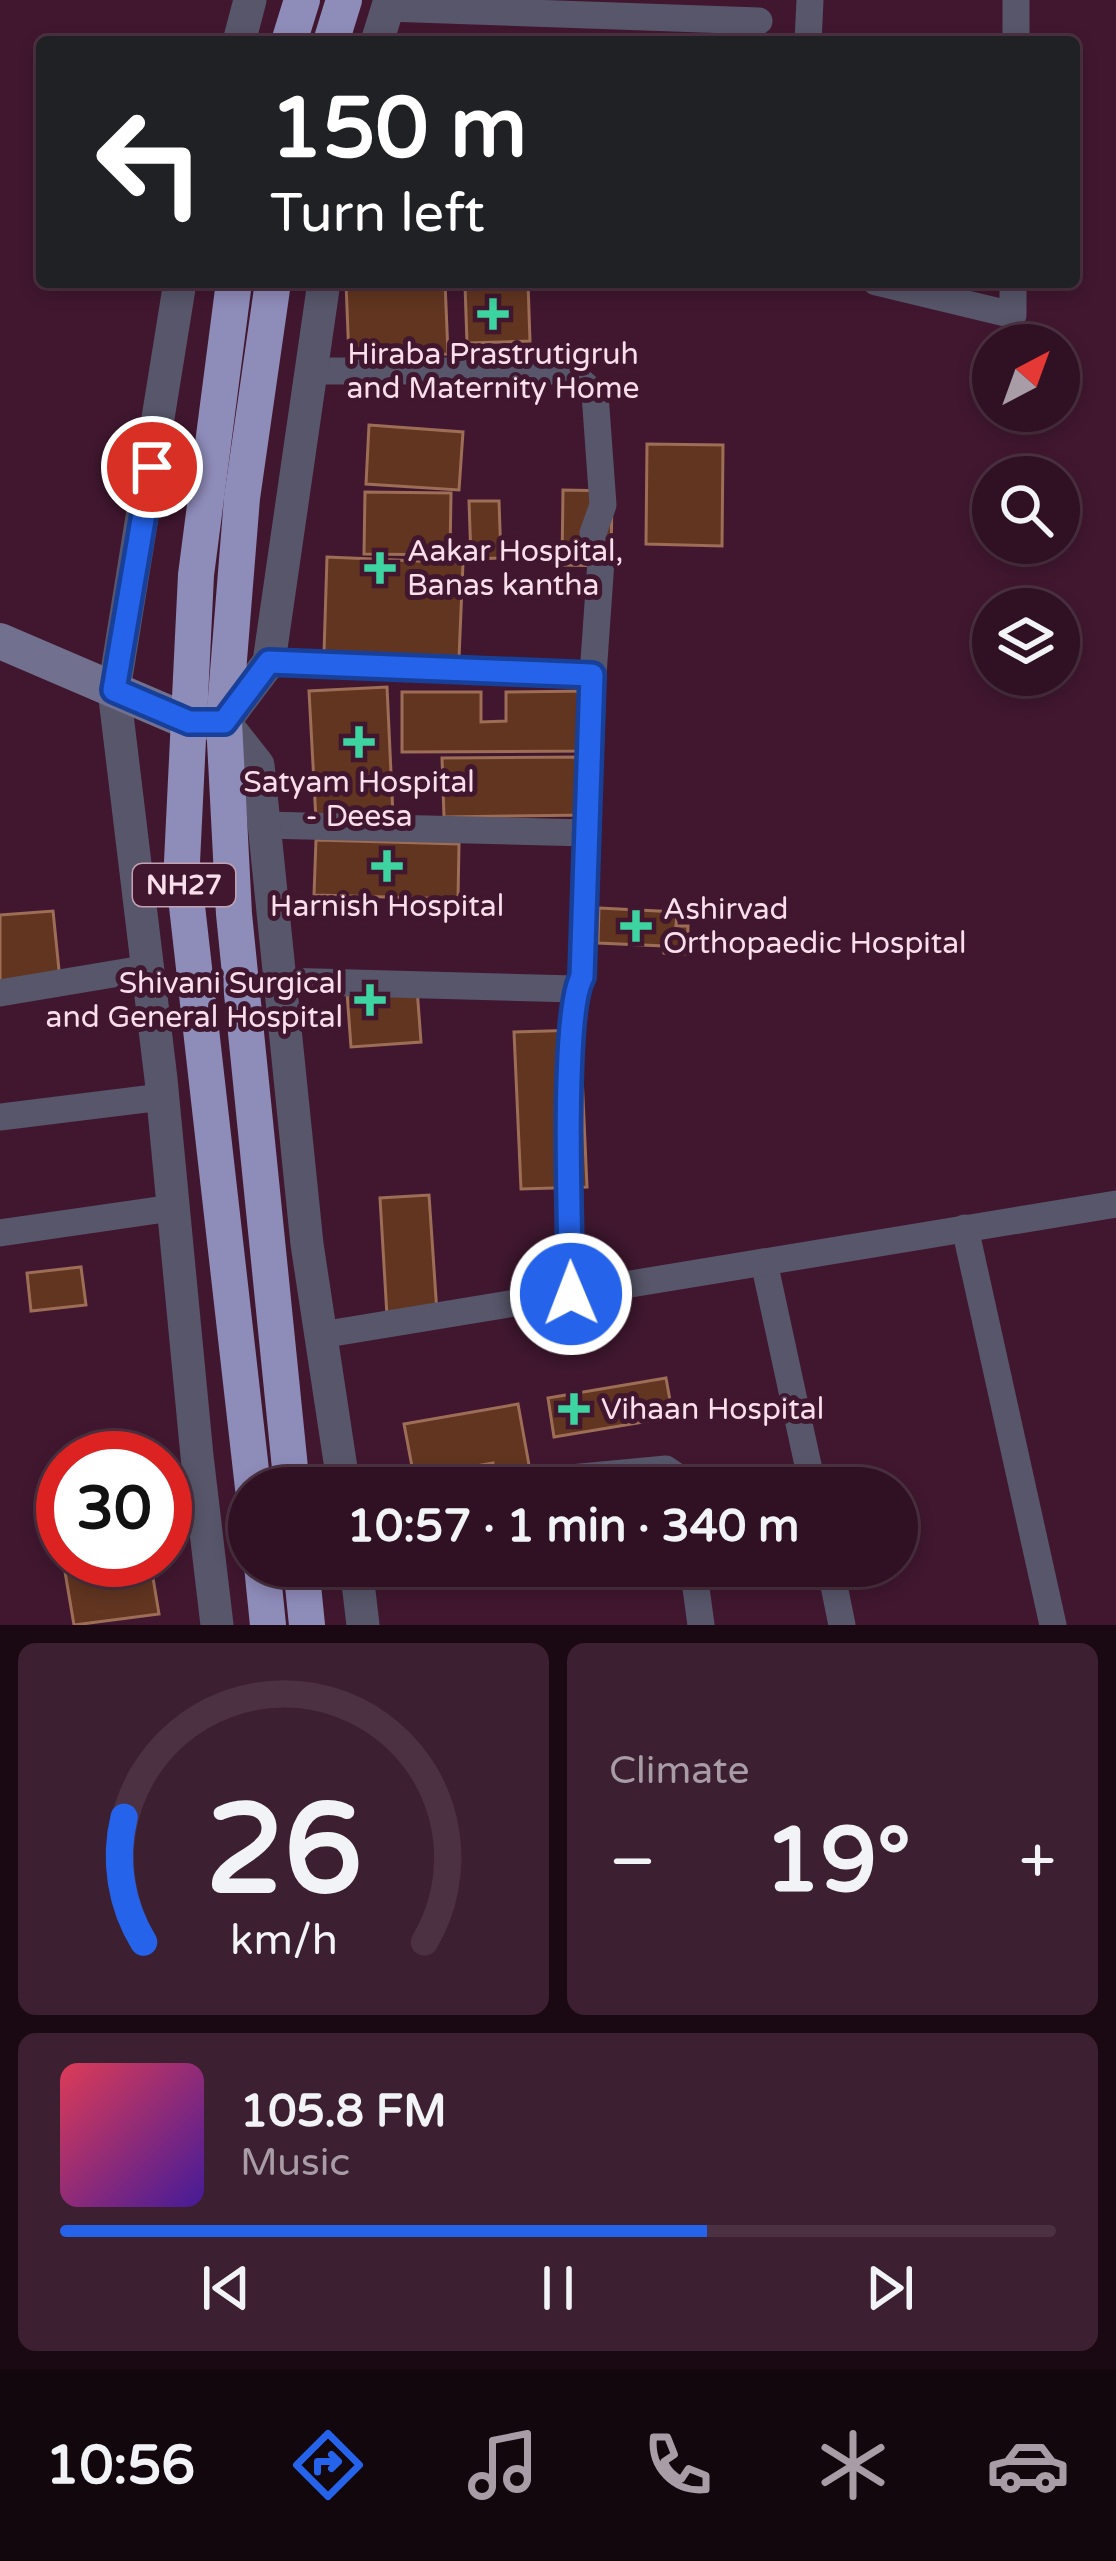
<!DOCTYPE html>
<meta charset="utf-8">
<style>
:root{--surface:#301123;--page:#3c1f30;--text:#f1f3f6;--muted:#a89da6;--line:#4b3141;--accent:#2563eb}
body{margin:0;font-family:"Varela Round",sans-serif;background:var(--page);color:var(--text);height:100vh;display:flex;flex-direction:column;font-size:45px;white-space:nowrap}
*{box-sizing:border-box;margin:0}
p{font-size:39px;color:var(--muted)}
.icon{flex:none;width:66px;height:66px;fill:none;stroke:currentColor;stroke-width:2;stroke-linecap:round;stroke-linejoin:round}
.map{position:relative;height:1625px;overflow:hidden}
.sheet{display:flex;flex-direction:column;gap:18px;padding:18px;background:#1a0913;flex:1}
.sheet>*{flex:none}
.banner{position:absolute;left:36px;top:36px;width:1044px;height:252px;border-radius:12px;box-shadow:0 6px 18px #0003,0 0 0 3px var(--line);background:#202124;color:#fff;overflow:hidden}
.needle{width:78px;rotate:41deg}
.fabs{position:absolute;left:972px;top:324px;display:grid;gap:24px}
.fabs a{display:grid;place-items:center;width:108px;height:108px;border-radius:50%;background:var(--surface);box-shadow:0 6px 18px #0003,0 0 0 3px var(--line);font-size:60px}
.speed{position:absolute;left:36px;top:1431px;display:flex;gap:24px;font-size:60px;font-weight:700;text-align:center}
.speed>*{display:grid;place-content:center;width:156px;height:156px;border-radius:50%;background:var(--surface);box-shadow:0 6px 18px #0003,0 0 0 3px var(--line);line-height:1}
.speed .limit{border:18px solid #d22;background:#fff;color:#111}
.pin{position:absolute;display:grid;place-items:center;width:102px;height:102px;color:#fff;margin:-51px;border:6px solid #fff;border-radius:50%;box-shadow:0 3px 12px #0007}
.me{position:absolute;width:132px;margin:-66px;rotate:359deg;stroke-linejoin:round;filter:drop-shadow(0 0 9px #0008)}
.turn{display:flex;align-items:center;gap:42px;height:252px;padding:0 36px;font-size:54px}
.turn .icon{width:156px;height:156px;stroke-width:2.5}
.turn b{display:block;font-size:84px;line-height:102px}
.big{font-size:90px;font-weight:700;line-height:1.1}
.sheet .widget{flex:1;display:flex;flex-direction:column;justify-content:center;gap:18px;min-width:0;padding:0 42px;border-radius:18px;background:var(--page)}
.sheet .dial{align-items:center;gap:0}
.dial svg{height:312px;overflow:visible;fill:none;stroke:var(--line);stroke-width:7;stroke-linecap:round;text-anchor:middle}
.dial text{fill:var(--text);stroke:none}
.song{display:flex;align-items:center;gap:36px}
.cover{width:144px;height:144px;border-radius:18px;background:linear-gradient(135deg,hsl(350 70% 55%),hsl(260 70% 35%))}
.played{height:12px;border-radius:6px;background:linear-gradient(90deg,var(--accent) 65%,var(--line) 65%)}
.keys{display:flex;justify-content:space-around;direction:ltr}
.heat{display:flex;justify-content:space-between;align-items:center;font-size:66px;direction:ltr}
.sheet .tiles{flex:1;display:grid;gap:18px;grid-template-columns:1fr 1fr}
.widget:last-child{grid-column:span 2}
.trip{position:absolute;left:228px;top:1467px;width:690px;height:120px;border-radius:60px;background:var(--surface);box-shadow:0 6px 18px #0003,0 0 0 3px var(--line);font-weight:700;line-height:120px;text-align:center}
.tab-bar{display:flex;height:192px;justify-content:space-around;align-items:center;background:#13070e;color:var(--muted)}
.tab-bar .icon{width:84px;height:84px}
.tab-bar .current{color:var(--accent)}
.tab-bar b{font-size:54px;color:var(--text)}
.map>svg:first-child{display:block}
.building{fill:#613520;stroke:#9d6d56;stroke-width:3}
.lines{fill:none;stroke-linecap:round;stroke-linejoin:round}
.minor{stroke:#57566a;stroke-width:27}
.tertiary{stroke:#57566a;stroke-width:33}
.secondary{stroke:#71708f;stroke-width:36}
.trunk{stroke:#8e8cb9;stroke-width:36}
.route-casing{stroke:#184099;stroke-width:30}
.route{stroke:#2563eb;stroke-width:21}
.poi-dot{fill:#3ed4a2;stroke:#40172f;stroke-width:4.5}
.labels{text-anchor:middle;stroke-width:10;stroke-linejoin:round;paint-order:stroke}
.shield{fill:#40172f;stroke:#c2a2b3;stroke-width:3}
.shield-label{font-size:27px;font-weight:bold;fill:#fadeec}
.poi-label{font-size:30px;fill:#fadeec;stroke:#40172f}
</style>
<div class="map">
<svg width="1116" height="1625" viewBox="0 0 1116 1625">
<rect width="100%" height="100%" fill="#40172f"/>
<!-- building -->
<g class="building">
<polygon points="445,282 448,354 349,358 346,283"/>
<polygon points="528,283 530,341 467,343 465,285"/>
<polygon points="369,425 463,432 459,490 366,484"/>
<polygon points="647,444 723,445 722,546 646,544"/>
<polygon points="563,490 612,491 611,566 562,565"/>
<polygon points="365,492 451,493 450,555 364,554"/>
<polygon points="469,501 499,501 501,558 471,559"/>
<polygon points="327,557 463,563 459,658 324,653"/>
<polygon points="387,687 393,816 316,820 309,691"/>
<polygon points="589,691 590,751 402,752 402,692 481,692 481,722 506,721 506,692"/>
<polygon points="588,757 590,815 444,817 442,758"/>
<polygon points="316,840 459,844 458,899 314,895"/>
<polygon points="599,908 677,912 676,926 688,926 687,954 664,953 664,946 598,943"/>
<polygon points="53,911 60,980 0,985 0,915"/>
<polygon points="416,975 421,1042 351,1047 346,979"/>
<polygon points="580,1030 587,1187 521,1189 514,1032"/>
<polygon points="429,1195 437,1313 387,1316 380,1198"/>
<polygon points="81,1267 86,1305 31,1311 27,1273"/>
<polygon points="666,1378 673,1417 554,1437 548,1398"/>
<polygon points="518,1404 533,1487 497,1488 493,1463 414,1477 404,1424"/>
<polygon points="63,1560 150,1560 159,1614 74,1625"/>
</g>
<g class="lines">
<!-- minor -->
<g class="minor">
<polyline points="387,8 759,21"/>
<polyline points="808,42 810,0"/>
<polyline points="1016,42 1016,0"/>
<polyline points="876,282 1013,315 1013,282"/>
<path d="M312 371H569L595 394 603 505 593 533 601 561 593 675 582 977C561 1013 570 1239 571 1294"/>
<polyline points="269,662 593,675"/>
<polyline points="264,825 586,833"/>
<polyline points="280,981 575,989"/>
<polyline points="0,993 149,968"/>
<polyline points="0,1117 162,1097"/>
<polyline points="965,1228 1053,1625"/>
<polyline points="0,1233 172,1208"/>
<polyline points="764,1262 813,1488"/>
<polyline points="321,1335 1116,1204"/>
<polyline points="463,1488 666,1469 682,1480 683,1488"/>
<polyline points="693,1566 701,1625"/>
<polyline points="830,1566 842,1625"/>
</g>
<!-- tertiary -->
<g class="tertiary">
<polyline points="239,42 250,0"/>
<polyline points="377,42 390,0"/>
<polyline points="180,282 114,690 161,1079 197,1456 217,1625"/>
<polyline points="324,282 269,662 224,722 258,765 307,1244 344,1488"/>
<polyline points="356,1566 363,1625"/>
</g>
<!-- secondary -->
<polyline class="secondary" points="0,641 189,722 220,722"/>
<!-- trunk -->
<g class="trunk">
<polyline points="289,42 302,0"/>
<polyline points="331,42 344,0"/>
<polyline points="234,282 196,575 182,862 253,1488"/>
<polyline points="273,282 242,498 224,722 234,914 292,1488"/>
<polyline points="262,1566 268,1625"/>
<polyline points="301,1566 307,1625"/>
</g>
</g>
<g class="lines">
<defs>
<path id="route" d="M152 467 114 690 189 722H224L269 662 592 675 582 977C561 1014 570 1238 571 1294"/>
</defs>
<!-- route casing -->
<use href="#route" class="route-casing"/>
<!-- route -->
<use href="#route" class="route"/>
</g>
<!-- markers -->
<g class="poi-dot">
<path d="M487 296h12v12h12v12h-12v12h-12v-12h-12v-12h12z"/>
<path d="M374 550h12v12h12v12h-12v12h-12v-12h-12v-12h12z"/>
<path d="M353 724h12v12h12v12h-12v12h-12v-12h-12v-12h12z"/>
<path d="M381 848h12v12h12v12h-12v12h-12v-12h-12v-12h12z"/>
<path d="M630 908h12v12h12v12h-12v12h-12v-12h-12v-12h12z"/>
<path d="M364 982h12v12h12v12h-12v12h-12v-12h-12v-12h12z"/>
<path d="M568 1391h12v12h12v12h-12v12h-12v-12h-12v-12h12z"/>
</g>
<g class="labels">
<!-- shield labels -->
<rect class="shield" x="133" y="864" width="102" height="42" rx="9"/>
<g class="shield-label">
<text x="184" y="894">NH27</text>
</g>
<!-- poi labels -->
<g class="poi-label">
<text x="493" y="364">Hiraba Prastrutigruh<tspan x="493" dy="34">and Maternity Home</tspan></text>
<text x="407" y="561" text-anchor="start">Aakar Hospital,<tspan x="407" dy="34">Banas kantha</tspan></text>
<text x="359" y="792">Satyam Hospital<tspan x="359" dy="34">- Deesa</tspan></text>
<text x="387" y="916">Harnish Hospital</text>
<text x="663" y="919" text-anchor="start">Ashirvad<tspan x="663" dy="34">Orthopaedic Hospital</tspan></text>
<text x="343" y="993" text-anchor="end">Shivani Surgical<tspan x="343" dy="34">and General Hospital</tspan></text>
<text x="601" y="1419" text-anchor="start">Vihaan Hospital</text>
</g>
</g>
</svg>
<div class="fabs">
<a><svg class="needle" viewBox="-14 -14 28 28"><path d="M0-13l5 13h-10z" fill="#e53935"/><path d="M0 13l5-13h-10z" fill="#a89da6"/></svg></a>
<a><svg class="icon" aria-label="search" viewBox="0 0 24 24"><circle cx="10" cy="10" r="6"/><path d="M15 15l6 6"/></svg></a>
<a><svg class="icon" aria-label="layers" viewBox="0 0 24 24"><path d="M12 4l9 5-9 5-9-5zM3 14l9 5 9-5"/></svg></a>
</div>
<div class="speed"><div class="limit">30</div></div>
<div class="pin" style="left:152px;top:467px;background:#d93025"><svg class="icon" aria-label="arrive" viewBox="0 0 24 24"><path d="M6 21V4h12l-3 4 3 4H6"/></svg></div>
<svg class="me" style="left:571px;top:1294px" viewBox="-20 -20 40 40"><circle r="17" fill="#2563eb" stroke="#fff" stroke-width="3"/><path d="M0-11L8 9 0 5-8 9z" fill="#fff"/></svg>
<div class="trip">10:57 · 1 min · 340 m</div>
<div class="banner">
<div class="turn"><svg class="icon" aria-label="left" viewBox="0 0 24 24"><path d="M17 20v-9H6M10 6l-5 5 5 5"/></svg><div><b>150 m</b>Turn left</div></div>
</div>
</div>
<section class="sheet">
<div class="tiles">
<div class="widget dial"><svg viewBox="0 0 100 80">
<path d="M14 69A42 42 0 1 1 86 69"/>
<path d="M14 69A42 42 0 0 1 9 37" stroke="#2563eb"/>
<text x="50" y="56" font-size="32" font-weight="700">26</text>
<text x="50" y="72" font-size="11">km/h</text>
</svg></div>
<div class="widget"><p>Climate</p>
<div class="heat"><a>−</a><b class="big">19°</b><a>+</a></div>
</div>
<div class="widget">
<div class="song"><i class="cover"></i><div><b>105.8 FM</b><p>Music</p></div></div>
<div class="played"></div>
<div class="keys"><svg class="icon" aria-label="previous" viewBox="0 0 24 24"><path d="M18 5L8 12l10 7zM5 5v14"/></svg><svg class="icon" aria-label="pause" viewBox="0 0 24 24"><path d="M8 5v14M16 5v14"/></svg><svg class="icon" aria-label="next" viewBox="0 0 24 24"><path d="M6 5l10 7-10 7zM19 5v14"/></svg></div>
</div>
</div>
</section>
<nav class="tab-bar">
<b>10:56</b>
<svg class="icon current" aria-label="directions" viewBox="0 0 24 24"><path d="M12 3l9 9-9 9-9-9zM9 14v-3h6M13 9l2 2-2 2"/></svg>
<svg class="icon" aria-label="music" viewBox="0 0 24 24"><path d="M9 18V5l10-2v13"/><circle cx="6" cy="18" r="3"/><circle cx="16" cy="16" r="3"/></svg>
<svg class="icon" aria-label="phone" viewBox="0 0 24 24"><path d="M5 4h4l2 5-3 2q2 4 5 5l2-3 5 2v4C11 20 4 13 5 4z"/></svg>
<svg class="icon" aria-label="climate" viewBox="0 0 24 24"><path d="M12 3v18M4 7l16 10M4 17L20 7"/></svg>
<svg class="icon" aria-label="car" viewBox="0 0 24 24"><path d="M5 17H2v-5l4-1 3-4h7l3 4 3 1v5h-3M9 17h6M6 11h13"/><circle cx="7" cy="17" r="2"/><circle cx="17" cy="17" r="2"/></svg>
</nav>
